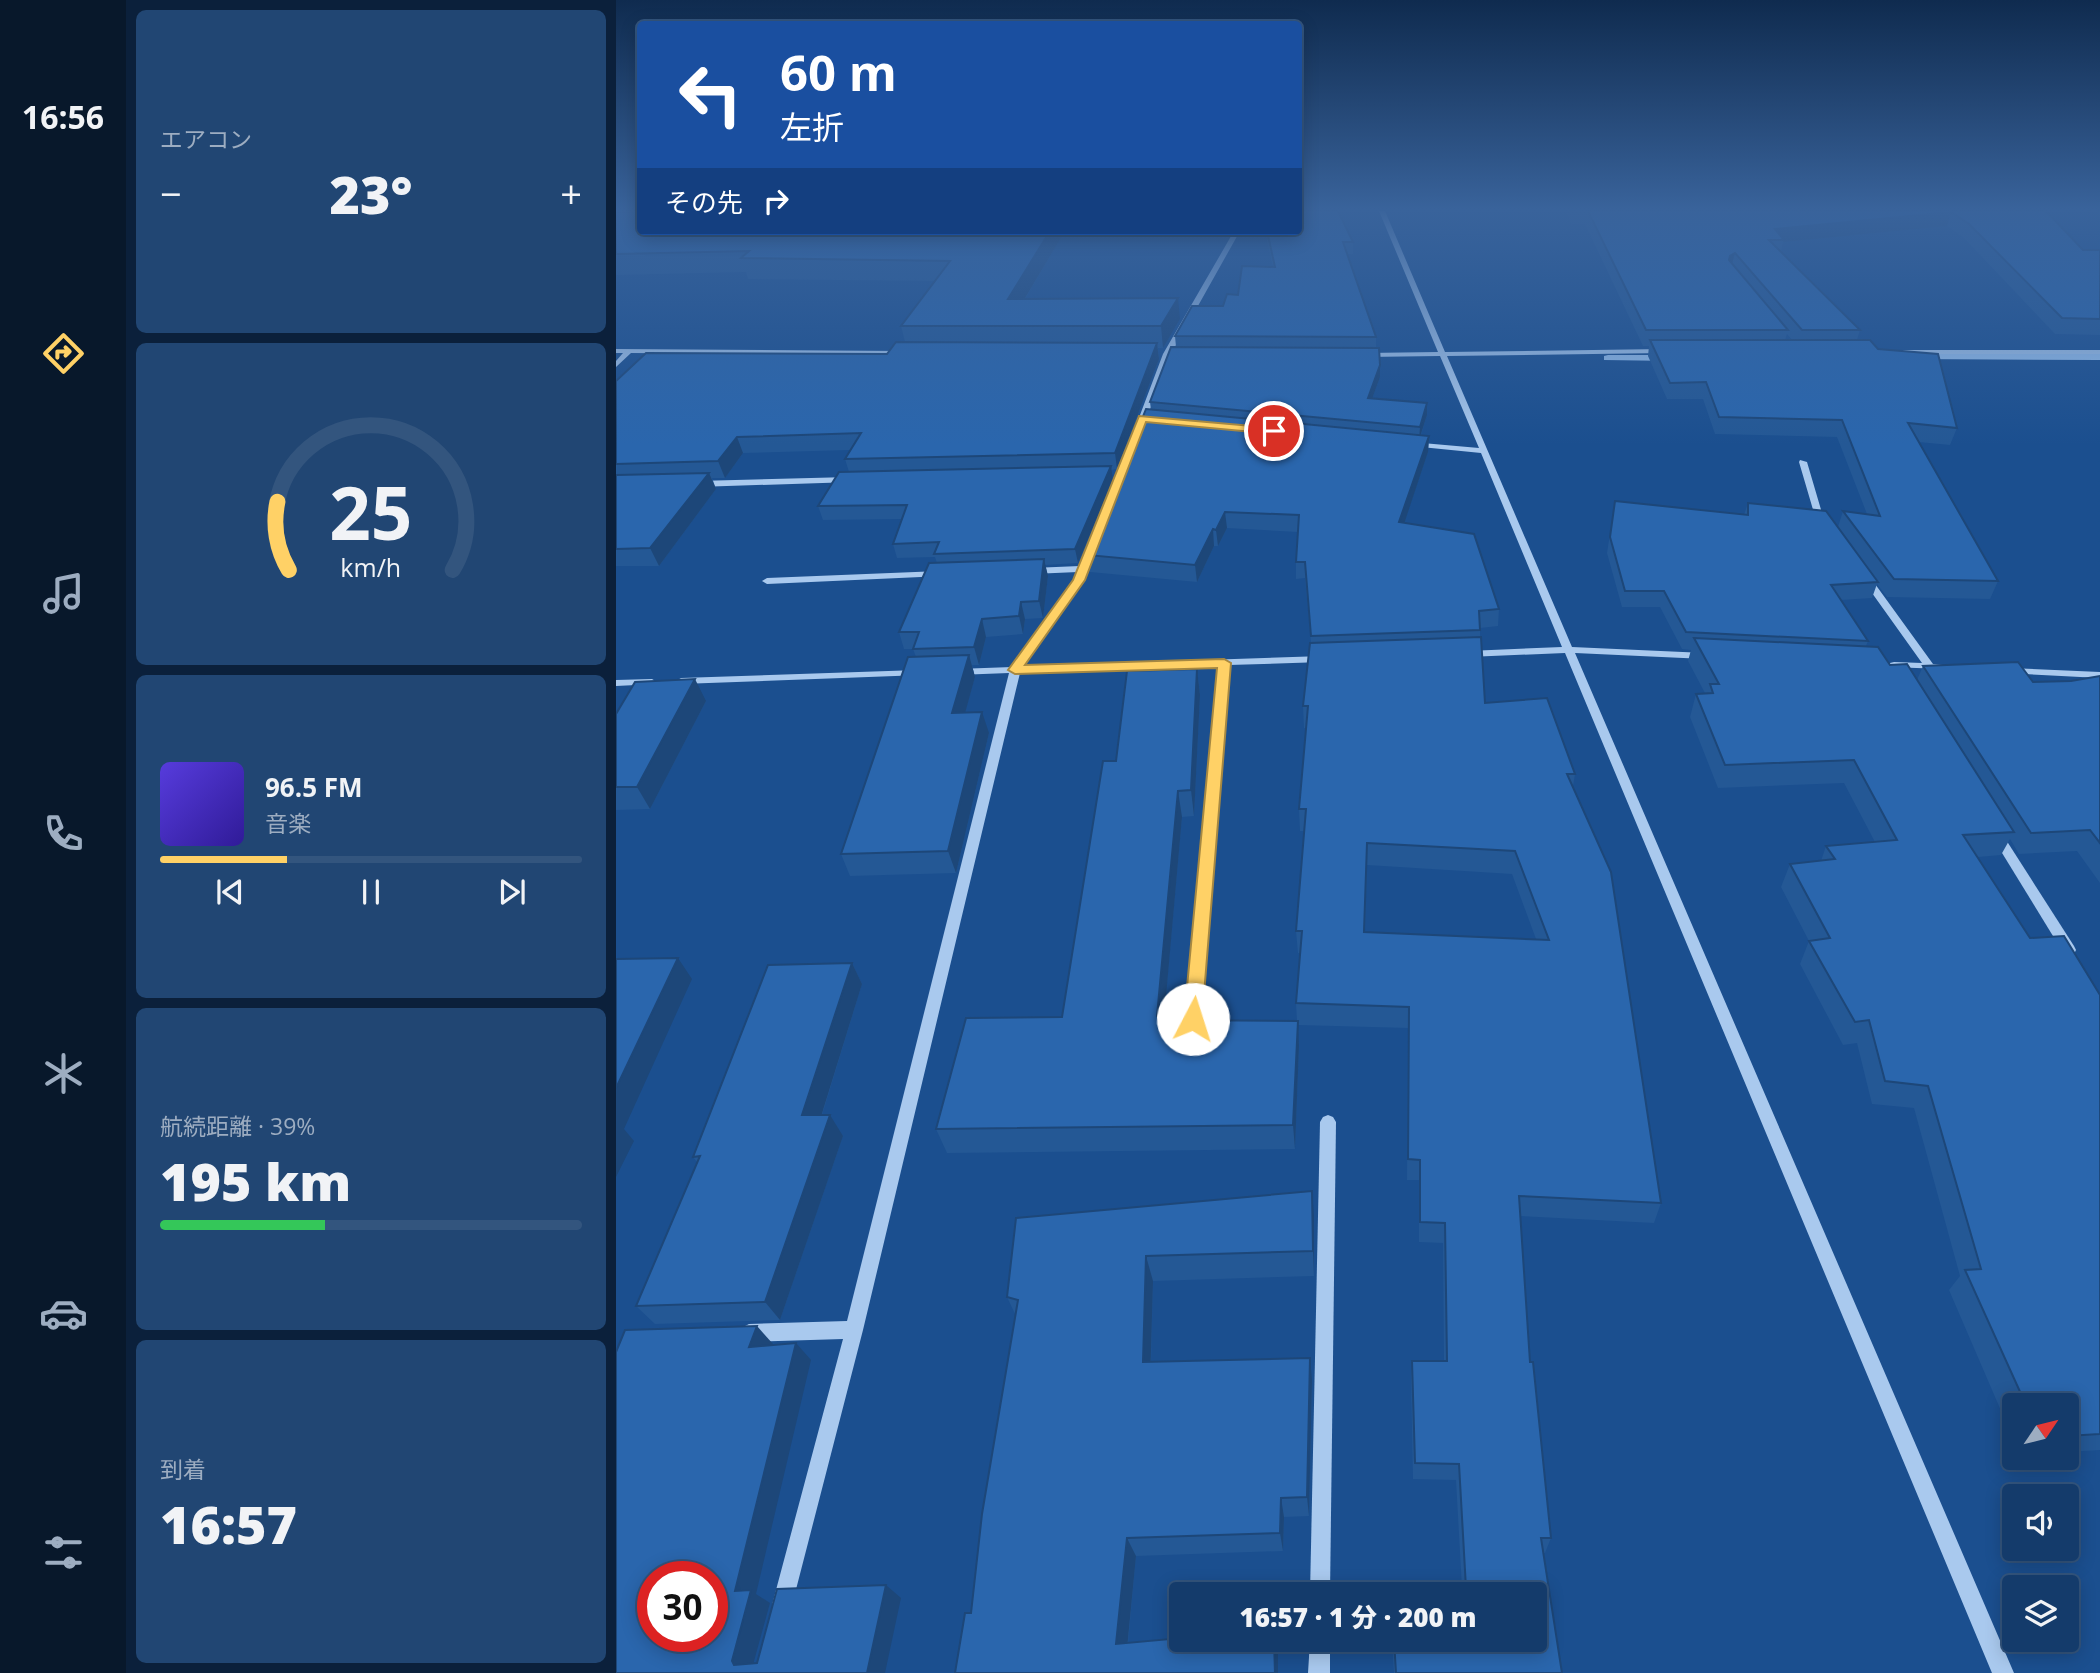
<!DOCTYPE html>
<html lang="ja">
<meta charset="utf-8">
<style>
:root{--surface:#143b6b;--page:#214673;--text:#f1f3f6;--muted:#9dadc1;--line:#33557e;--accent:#ffd166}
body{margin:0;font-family:"Open Sans","Noto Sans JP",sans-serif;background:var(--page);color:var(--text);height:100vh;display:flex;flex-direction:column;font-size:26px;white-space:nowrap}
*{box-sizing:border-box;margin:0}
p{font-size:23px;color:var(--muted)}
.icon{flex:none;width:38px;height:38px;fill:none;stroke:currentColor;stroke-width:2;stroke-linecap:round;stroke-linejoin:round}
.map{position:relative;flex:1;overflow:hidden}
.panel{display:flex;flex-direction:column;gap:10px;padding:10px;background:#0b203b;width:490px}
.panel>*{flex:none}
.banner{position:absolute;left:21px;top:21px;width:665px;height:214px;border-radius:7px;box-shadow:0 4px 18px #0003,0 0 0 2px var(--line);background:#1a4fa0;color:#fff;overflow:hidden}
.needle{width:46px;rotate:55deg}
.controls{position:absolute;left:1386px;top:1393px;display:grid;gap:14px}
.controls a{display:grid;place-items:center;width:77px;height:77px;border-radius:7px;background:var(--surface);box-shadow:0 4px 18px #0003,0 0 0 2px var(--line);font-size:35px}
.speed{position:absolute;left:21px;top:1561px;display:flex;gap:14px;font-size:35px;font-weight:700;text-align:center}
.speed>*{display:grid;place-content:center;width:91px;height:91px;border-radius:50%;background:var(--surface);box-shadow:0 4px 18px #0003,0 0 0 2px var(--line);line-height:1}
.speed .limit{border:10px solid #d22;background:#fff;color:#111}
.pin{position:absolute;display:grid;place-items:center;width:60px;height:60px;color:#fff;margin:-30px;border:4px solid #fff;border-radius:50%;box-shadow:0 2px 7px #0007}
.me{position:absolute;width:77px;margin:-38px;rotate:5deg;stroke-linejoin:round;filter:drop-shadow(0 0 5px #0008)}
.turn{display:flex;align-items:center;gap:24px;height:147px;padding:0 28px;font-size:32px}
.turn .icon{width:91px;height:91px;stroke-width:2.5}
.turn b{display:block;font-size:49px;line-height:60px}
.then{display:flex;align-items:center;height:66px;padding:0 28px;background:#0003;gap:14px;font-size:26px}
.big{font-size:52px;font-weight:800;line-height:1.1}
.panel .widget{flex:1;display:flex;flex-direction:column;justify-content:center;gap:10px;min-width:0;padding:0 24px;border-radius:10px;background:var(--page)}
.panel .dial{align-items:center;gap:0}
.dial svg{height:182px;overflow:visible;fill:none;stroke:var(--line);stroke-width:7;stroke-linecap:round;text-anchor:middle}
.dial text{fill:var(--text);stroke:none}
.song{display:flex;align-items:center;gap:21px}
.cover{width:84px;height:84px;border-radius:10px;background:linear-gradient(135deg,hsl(250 70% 55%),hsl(250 70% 35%))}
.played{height:7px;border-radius:4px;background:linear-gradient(90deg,var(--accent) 30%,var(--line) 30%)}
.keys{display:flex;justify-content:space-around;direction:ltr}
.heat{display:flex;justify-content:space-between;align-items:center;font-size:38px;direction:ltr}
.charge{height:10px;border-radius:5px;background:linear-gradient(90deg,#34c759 39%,var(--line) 0)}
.trip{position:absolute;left:553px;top:1582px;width:378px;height:70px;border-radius:7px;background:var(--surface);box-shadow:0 4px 18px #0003,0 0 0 2px var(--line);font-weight:800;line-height:70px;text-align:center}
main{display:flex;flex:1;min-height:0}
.menu{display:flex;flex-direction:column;width:126px;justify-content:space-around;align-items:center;background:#08182b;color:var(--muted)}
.menu .icon{width:49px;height:49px}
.menu .on{color:var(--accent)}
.menu b{font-size:32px;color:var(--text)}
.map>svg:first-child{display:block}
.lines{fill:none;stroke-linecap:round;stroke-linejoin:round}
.stream{fill:#9cc4f0;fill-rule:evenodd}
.minor{fill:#a9c9ee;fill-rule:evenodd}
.wall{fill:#245895;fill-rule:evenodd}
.shaded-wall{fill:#1d4779}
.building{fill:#2a66ad;stroke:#1d4779;stroke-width:2;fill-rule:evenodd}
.route{fill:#ffd166;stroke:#a68842;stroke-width:2}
</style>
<main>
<nav class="menu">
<b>16:56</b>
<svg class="icon on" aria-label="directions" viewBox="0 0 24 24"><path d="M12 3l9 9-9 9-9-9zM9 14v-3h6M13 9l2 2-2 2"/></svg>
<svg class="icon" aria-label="music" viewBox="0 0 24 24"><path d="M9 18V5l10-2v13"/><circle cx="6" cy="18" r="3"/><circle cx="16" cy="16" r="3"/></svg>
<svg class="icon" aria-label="phone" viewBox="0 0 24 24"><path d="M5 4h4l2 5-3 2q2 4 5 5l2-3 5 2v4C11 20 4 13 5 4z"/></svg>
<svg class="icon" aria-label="climate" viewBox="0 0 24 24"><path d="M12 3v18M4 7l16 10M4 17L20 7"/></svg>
<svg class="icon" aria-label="car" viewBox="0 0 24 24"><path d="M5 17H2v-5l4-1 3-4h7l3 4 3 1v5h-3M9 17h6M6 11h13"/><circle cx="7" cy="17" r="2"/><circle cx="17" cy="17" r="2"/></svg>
<svg class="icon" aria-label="filters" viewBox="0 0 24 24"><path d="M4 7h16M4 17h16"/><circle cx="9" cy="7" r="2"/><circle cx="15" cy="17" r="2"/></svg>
</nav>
<section class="panel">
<div class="widget"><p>エアコン</p>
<div class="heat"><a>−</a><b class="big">23°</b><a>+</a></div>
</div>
<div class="widget dial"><svg viewBox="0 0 100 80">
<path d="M14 69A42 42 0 1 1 86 69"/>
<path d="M14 69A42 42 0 0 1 9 39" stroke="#ffd166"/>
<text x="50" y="56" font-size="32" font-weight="700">25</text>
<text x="50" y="72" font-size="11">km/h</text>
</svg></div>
<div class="widget">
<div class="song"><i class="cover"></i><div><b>96.5 FM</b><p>音楽</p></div></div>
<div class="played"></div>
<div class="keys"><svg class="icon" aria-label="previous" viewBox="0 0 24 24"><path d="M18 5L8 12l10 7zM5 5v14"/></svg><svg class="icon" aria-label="pause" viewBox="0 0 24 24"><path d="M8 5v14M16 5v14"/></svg><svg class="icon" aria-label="next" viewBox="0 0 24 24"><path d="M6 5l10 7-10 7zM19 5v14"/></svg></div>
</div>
<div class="widget"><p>航続距離 · 39%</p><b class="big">195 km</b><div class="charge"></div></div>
<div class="widget"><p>到着</p><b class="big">16:57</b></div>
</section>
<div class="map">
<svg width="1484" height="1673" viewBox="0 0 1484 1673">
<rect width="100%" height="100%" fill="#1b4f8f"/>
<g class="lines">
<!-- stream -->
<g class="stream">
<polygon points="1299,354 1484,354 1484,360 1295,359 1294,357"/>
<polygon points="992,355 1057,355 1062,358 1057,361 988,360 988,356"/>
</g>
<!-- minor -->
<g class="minor">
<polygon points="763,211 769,211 829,352 1046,349 1050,351 1046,353 831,356 956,647 1089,653 1094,656 1089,659 959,653 1398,1673 1376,1673 949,653 852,657 847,654 852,651 946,647 865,453 795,446 791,444 795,442 863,448 824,356 749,357 745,355 749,353 822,352"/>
<polygon points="618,231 624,231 555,354 529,423 522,425 521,423 547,354"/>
<polygon points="0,349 287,351 291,353 287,355 15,353 0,367 0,361 7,353 0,353"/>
<polygon points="1278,350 1484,350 1484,354 1275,354 1275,350"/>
<polygon points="1184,460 1191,462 1206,513 1213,522 1212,524 1206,524 1198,513 1183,462"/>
<polygon points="234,477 238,480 237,482 81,487 77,484 81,481"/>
<polygon points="478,542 483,545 468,580 407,666 707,656 712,659 707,662 613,665 584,1019 582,1023 577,1025 572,1023 570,1019 603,666 404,673 247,1330 176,1605 173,1612 166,1615 159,1612 156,1605 227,1339 133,1342 127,1339 124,1333 127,1327 133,1324 231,1321 393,673 341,675 336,672 341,669 396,667 458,580 462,572 416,574 411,571 416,568 464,566 473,545"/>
<polygon points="324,571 327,572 327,576 151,584 146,581 151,578"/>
<polygon points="1251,576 1254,577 1317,664 1327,665 1328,667 1327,669 1274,667 1273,665 1274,663 1278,662 1306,663 1246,579"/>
<polygon points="1393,668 1484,672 1484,678 1389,673 1388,671"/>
<polygon points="302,670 307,673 306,675 65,684 60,681 65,678"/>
<polygon points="36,679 41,682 40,684 0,686 0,680"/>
<polygon points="1381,831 1385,832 1458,946 1460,950 1458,954 1448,954 1375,835"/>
<polygon points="712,1115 717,1117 720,1122 714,1594 694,1594 704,1122 707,1117"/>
<polygon points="694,1640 714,1640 714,1673 692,1673"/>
</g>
</g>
<!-- wall -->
<g class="wall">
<polygon points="0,211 24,211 24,231 449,231 409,299 564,319 547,348 542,348 543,359 501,469 495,470 497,480 462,563 429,565 432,576 427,618 409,619 407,634 370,637 363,665 356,665 359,677 349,712 373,733 340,873 234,876 225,854 300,657 297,649 288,649 283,632 321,563 319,557 281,558 277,544 285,519 207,520 202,506 233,472 229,459 234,450 127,453 109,478 96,478 100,489 43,566 0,566 0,381 271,354 289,342 285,326 319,281 132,279 130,272 0,275"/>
<path d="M950 211H1430L1467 250H1484V335L1439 334 1348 238 1331 226 1167 242 1165 252 1244 330 1241 340 1341 428 1334 445 1303 442 1382 581 1374 599 1271 597 1261 584 1256 598 1225 600 1252 641 1250 646 1274 665 1301 680 1307 666 1417 682 1455 681 1484 676V883L1461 851 1403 854 1394 839 1385 855 1362 857 1414 938 1484 995V1450L1451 1452V1405H1398V1441L1333 1290 1344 1276 1298 1108 1256 1104 1241 1043 1227 1045 1184 964 1193 941 1165 887 1174 864 1205 861 1210 846 1259 842 1228 783 1102 788 1074 717 1080 694 1089 693 1072 661 1075 650 1066 649 1044 607H1006L991 553 999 501 1128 515 1132 503 1222 527 1227 511 1251 514 1221 437 1099 434 1087 399H1051L1032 356 1033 346H1027L969 224H955ZM1171 334 1176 340H1169Z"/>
<path d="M649 231H682L737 242V254H731L760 337V348L764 365V377L756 399 811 415 805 435 813 436 812 452 788 523 883 609 882 626 864 628V637L869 703 959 774 957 786 1045 1203 1038 1223 904 1216 914 1362 935 1538 929 1553H928L946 1673H778L776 1640H919L846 1588 840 1480 797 1479 795 1378 796 1361H828L827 1243 803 1242V1180H791L792 1028 682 1025 683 1046 679 1149 331 1153 320 1129 446 1017 500 761 581 669 584 695 578 816 566 817 548 1016H554L555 1020 681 1021 680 1003 684 953H682L680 931 689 831H684L683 809 690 728H688L687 706 695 643 689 578 680 579V562L682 532 611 528 602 546H598L581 582 474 572 471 555 535 410 534 402 560 347 559 336 607 306 657 267ZM751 865 896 874 920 939 749 932Z"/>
<polygon points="90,701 34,809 0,810 0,714"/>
<polygon points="236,963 246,984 206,1115 227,1136 164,1320 39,1324 20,1306 81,1162 77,1157"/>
<polygon points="698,1217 698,1276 537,1281 535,1362 696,1380 693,1516 668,1517 667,1551 520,1556 512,1643 662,1644 662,1673 339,1673 355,1613 400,1316 391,1297 400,1218"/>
</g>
<!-- shaded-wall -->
<g class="shaded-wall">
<polygon points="1335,212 1331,226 1167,242 1168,240 1159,229"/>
<polygon points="434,231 449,231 396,320 392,299"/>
<polygon points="1119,253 1115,268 1111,271 1114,256"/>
<polygon points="562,298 564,319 547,348 545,326"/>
<polygon points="541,343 543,359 501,469 499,453"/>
<polygon points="764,365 764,377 752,410 752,398"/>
<polygon points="811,403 811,415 803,440 804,427"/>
<polygon points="813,436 812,452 783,539 783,522"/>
<polygon points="121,437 127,453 109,478 102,461"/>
<polygon points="495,466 497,480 462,563 459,549"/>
<polygon points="93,473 100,489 43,566 34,548"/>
<polygon points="609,512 611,528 602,546 600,530"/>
<polygon points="597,529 598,546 581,582 579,565"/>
<polygon points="428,559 432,576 427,618 423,601"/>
<polygon points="405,602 409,619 407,634 403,616"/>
<polygon points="366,619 370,637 363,665 358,647"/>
<polygon points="353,655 359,677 343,735 336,713"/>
<polygon points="581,669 584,695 578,816 575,790"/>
<polygon points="79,679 90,701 34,809 21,787"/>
<polygon points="366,712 373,733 340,873 332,851"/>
<polygon points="562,791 566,817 546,1041 541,1016"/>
<polygon points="62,958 76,979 8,1129 18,1141 0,1177 0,1088"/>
<polygon points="236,963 246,984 199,1136 186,1115"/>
<polygon points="682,1021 683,1046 679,1149 677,1125"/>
<polygon points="214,1115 227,1136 164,1320 149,1302"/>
<polygon points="696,1191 698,1217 698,1276 697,1251"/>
<polygon points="530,1256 537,1281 534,1384 527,1362"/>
<polygon points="141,1326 157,1344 149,1365 133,1347"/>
<polygon points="180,1343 195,1360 140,1594 154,1603 135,1672 118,1665 116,1661 119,1591"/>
<polygon points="694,1358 696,1380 693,1516 691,1497"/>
<polygon points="665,1498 668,1517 667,1551 664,1533"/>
<polygon points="511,1538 520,1556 510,1659 500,1644"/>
<polygon points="270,1585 285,1598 269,1673 251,1673"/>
<polygon points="658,1640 661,1640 662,1644 662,1673 659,1673"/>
</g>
<!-- building -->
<g class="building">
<polygon points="24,211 24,231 434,231 392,299 562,298 545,326 285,326 334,261 125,258 133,251 0,254 0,212"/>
<polygon points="682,211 722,211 737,242 727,242 760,337 559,336 576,306 607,306 611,294 622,295 626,266 659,267 651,231 682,231"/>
<polygon points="972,211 1430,211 1467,250 1484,250 1484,319 1446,318 1353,224 1335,212 1159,229 1168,240 1153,240 1244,330 1186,330 1119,253 1114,256 1113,260 1172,330 1030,330"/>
<polygon points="1034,340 1254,340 1262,349 1322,354 1341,428 1292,423 1382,581 1278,579 1227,511 1264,516 1226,420 1103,417 1090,382 1054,383"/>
<polygon points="280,342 541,343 499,453 229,459 245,433 121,437 102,461 0,464 0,381 30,353 271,354"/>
<polygon points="555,347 763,348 764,365 752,398 811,403 804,427 534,402"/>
<polygon points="530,409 813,436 783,522 858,534 883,609 863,611 864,630 695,636 689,562 680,562 683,515 609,512 600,530 597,529 579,565 471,555"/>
<polygon points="495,466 459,549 318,554 323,542 277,544 291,505 202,506 223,472"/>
<polygon points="93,473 34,548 0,549 0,475"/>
<polygon points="999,501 1132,515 1132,503 1210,511 1262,582 1215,585 1252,641 1070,632 1048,591 1009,591 994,537"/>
<polygon points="428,559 423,601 405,602 403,616 366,619 358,647 297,649 303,632 283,632 313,563"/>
<path d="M865 637 869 703 931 698 959 774H951L995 872 1045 1203 903 1196 914 1362H917L935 1538H925L946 1673H780L778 1640H919V1594H775V1592L850 1588 843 1464 799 1463 796 1361H831L829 1223 804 1222V1160L792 1159 793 1007 680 1003 686 931H680L690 809H683L692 706H687L694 643ZM751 843 899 851 933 940 748 932Z"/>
<polygon points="1078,638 1262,647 1274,665 1291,664 1398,832 1347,835 1414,938 1448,936 1484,995 1484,1434 1451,1436 1451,1405 1410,1405 1349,1270 1365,1269 1312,1086 1269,1081 1253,1020 1239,1022 1193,941 1214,938 1174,864 1219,859 1210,846 1281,840 1238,760 1109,765 1080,694 1097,693 1094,684 1103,684"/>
<polygon points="353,655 336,713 366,712 332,851 225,854 292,657"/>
<polygon points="1402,662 1417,682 1455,681 1484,676 1484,843 1474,830 1415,833 1307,666"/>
<polygon points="581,669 575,790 562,791 541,1016 554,1016 554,1020 682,1021 677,1125 320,1129 350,1018 446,1017 487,761 500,761 511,671"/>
<polygon points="79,679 21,787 0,787 0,714 19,682"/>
<polygon points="62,958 0,1088 0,959"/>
<polygon points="236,963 186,1115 214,1115 149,1302 20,1306 84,1156 77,1157 152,965"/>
<polygon points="696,1191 697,1251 530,1256 527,1362 694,1358 691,1497 665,1498 664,1533 511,1538 500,1644 565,1638 565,1640 658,1640 659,1673 339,1673 349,1613 355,1613 366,1514 402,1300 391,1297 400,1218"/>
<path d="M141 1326 133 1347 180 1343 119 1591 135 1590 116 1661 118 1665 141 1663 161 1589 270 1585 251 1673H0V1352L9 1330ZM37 1577H96V1636H37Z"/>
</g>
<!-- sky -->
<linearGradient id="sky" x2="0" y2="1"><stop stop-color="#0f2b4f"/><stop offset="0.47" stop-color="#39639b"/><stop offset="1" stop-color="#39639b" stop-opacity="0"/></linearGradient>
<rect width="1484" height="445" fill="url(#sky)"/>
<!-- route -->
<polygon class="route" points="523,416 658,428 663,431 658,434 530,422 469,580 409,665 608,659 615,663 586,1019 584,1024 577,1026 571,1024 568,1019 601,668 399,674 392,670 457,580"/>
</svg>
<div class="controls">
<a><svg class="needle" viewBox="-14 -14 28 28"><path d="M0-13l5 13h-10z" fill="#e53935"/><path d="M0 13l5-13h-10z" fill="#9dadc1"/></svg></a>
<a><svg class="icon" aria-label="sound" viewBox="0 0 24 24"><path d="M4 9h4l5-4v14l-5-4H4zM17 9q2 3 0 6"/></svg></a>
<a><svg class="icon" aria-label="layers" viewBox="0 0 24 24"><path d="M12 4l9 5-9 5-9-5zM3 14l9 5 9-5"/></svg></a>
</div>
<div class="speed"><div class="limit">30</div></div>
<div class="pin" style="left:658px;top:431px;background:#d93025"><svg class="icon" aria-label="arrive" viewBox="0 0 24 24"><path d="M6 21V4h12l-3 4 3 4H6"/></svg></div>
<svg class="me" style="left:577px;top:1019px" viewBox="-20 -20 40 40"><circle r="19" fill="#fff"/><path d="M0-13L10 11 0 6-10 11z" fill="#ffd166"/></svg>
<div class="trip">16:57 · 1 分 · 200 m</div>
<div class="banner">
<div class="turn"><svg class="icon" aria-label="left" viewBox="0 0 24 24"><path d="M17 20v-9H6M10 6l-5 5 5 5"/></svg><div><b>60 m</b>左折</div></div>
<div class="then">その先<svg class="icon" aria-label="right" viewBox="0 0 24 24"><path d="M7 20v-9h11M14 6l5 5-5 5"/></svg></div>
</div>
</div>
</main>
